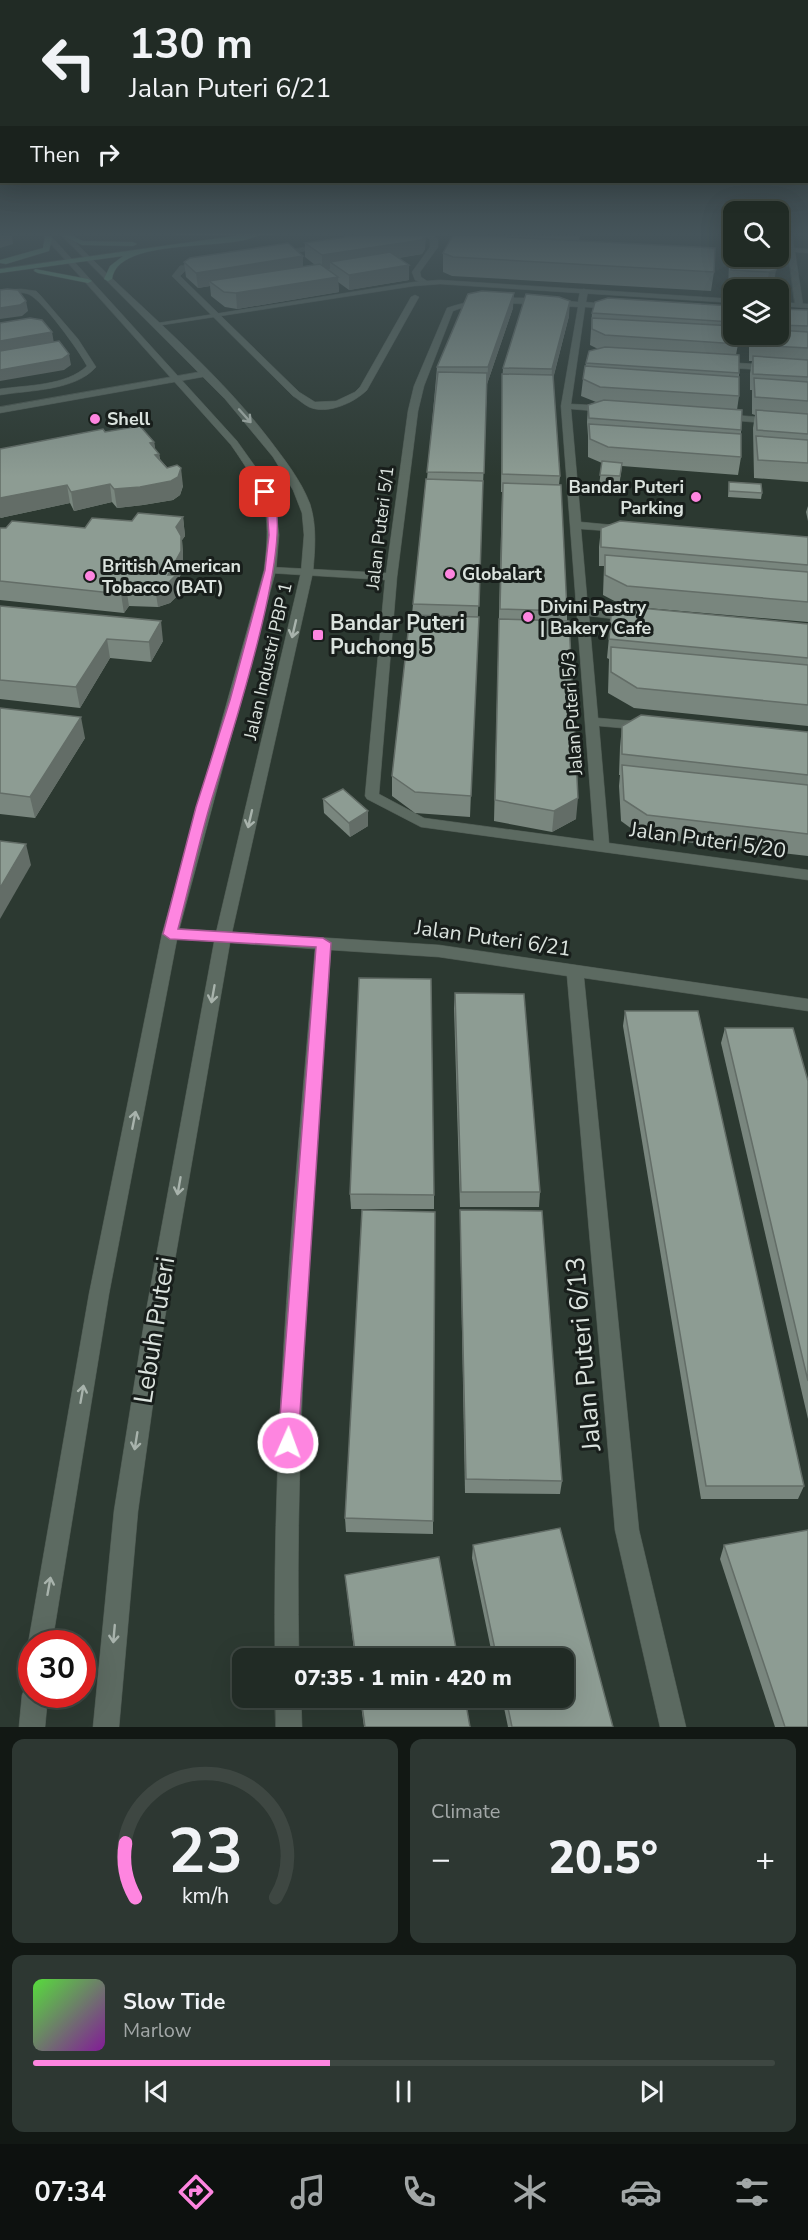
<!DOCTYPE html>
<meta charset="utf-8">
<style>
:root{--surface:#212b25;--page:#2d3732;--text:#f1f3f6;--muted:#a2a7a7;--line:#3e4742;--accent:#fe85e0}
body{margin:0;font-family:"Nunito Sans",sans-serif;background:var(--page);color:var(--text);height:100vh;display:flex;flex-direction:column;font-size:22px;white-space:nowrap}
*{box-sizing:border-box;margin:0}
p{font-size:20px;color:var(--muted)}
.icon{flex:none;width:33px;height:33px;fill:none;stroke:currentColor;stroke-width:2;stroke-linecap:round;stroke-linejoin:round}
.map{position:relative;height:1727px;overflow:hidden}
.sheet{display:flex;flex-direction:column;gap:12px;padding:12px;background:#121814;flex:1}
.sheet>*{flex:none}
.top-card{position:absolute;left:0px;top:0px;width:808px;height:183px;box-shadow:0 6px 24px #0002,0 0 0 2px var(--line);background:#212b25;color:var(--text);overflow:hidden}
.buttons{position:absolute;left:723px;top:201px;display:grid;gap:12px}
.buttons a{display:grid;place-items:center;width:66px;height:66px;border-radius:12px;background:var(--surface);box-shadow:0 6px 24px #0002,0 0 0 2px var(--line);font-size:30px}
.speed{position:absolute;left:18px;top:1630px;display:flex;gap:12px;font-size:30px;font-weight:700;text-align:center}
.speed>*{display:grid;place-content:center;width:78px;height:78px;border-radius:50%;background:var(--surface);box-shadow:0 6px 24px #0002,0 0 0 2px var(--line);line-height:1}
.speed .limit{border:9px solid #d22;background:#fff;color:#111}
.pin{position:absolute;display:grid;place-items:center;width:51px;height:51px;color:#fff;margin:-26px;border-radius:12px;box-shadow:0 3px 9px #0006}
.me{position:absolute;width:66px;margin:-33px;rotate:2deg;stroke-linejoin:round;filter:drop-shadow(0 0 4px #0008)}
.turn{display:flex;align-items:center;gap:21px;height:126px;padding:0 30px;font-size:27px}
.turn .icon{width:78px;height:78px;stroke-width:2.5}
.turn b{display:block;font-size:42px;line-height:51px}
.then{display:flex;align-items:center;height:57px;padding:0 30px;background:#0003;gap:12px;font-size:22px}
.big{font-size:45px;font-weight:800;line-height:1.1}
.sheet .card{flex:1;display:flex;flex-direction:column;justify-content:center;gap:9px;min-width:0;padding:0 21px;border-radius:12px;background:var(--page)}
.sheet .dial{align-items:center;gap:0}
.dial svg{height:156px;overflow:visible;fill:none;stroke:var(--line);stroke-width:7;stroke-linecap:round;text-anchor:middle}
.dial text{fill:var(--text);stroke:none}
.song{display:flex;align-items:center;gap:18px}
.cover{width:72px;height:72px;border-radius:9px;background:linear-gradient(135deg,hsl(110 70% 55%),hsl(290 70% 35%))}
.played{height:6px;border-radius:3px;background:linear-gradient(90deg,var(--accent) 40%,var(--line) 40%)}
.keys{display:flex;justify-content:space-around;direction:ltr}
.heat{display:flex;justify-content:space-between;align-items:center;font-size:33px;direction:ltr}
.sheet .tiles{flex:1;display:grid;gap:12px;grid-template-columns:1fr 1fr}
.card:last-child{grid-column:span 2}
.trip{position:absolute;left:232px;top:1648px;width:342px;height:60px;border-radius:12px;background:var(--surface);box-shadow:0 6px 24px #0002,0 0 0 2px var(--line);font-weight:800;line-height:60px;text-align:center}
.tab-bar{display:flex;height:96px;justify-content:space-around;align-items:center;background:#0d110f;color:var(--muted)}
.tab-bar .icon{width:42px;height:42px}
.tab-bar .current{color:var(--accent)}
.tab-bar b{font-size:27px;color:var(--text)}
.map>svg:first-child{display:block}
.lines{fill:none;stroke-linecap:round;stroke-linejoin:round}
.minor-casing{stroke:#4c5750;stroke-width:1}
.tertiary-casing{stroke:#4c5750;stroke-width:1}
.secondary-casing{stroke:#4c5750;stroke-width:1}
.primary-casing{stroke:#4c5750;stroke-width:1}
.minor{fill:#5c6a61;fill-rule:evenodd}
.tertiary{fill:#5c6a61;fill-rule:evenodd}
.secondary{fill:#5c6a61;fill-rule:evenodd}
.primary{fill:#669c7d;fill-rule:evenodd}
.tram{stroke:#87928b;stroke-width:1.5}
.wall{fill:#79867e}
.shaded-wall{fill:#636d67}
.building{fill:#8d9c93;stroke:#636d67;stroke-width:1.5}
.oneway{stroke:#a8b3ac}
.route{fill:#fe85e0;stroke:#a55692;stroke-width:1.5}
.poi-dot{fill:#fe85e0;stroke:#181e1b;stroke-width:2}
.labels{text-anchor:middle;stroke-width:6;stroke-linejoin:round;paint-order:stroke}
.far-poi-label{font-size:18px;font-weight:bold;fill:#dbe3de;stroke:#181e1b;text-anchor:start}
.far-street-label{font-size:18px;fill:#dbe3de;stroke:#181e1b}
.poi-label{font-size:21px;font-weight:bold;fill:#dbe3de;stroke:#181e1b;text-anchor:start}
.street-label{font-size:21px;fill:#dbe3de;stroke:#181e1b}
.near-street-label{font-size:26px;fill:#dbe3de;stroke:#181e1b}
</style>
<div class="map">
<svg width="808" height="1727" viewBox="0 0 808 1727">
<rect width="100%" height="100%" fill="#2c3931"/>
<g class="lines">
<defs>
<g id="minor">
<polygon points="424,235 433,235 438,239 438,247 420,272 421,277 430,283 426,285 415,280 412,272 430,247 430,240"/>
<polygon points="786,235 793,235 794,248 808,249 808,253 795,252 803,305 799,307 795,305"/>
<polygon points="324,244 327,248 276,255 272,253"/>
<path d="M205 261 208 265 186 270 180 276 299 392 315 402 336 401 355 392 360 387 411 297 415 295 419 297 367 390C354 403 327 415 309 407 303 404 298 399 293 396L172 276 180 266Z"/>
<path d="M21 289 36 291 41 296 78 339 96 367C75 391 30 390 0 395V389C27 385 66 386 87 366 80 352 42 299 28 294 20 291 9 294 0 295V291Z"/>
<path d="M584 289 588 291 586 302 614 305 618 307 614 309 585 307 571 404 608 406 613 409 608 412 571 409 581 522 623 526 628 529 623 532 581 529 588 609 632 613 638 617 632 621 589 616 598 718 645 722 652 726 645 730 599 726 609 843 808 870V880L421 827 367 799 365 796 385 580 270 573 264 570 270 567 386 573 408 411 414 386 447 308C489 293 534 298 578 302L580 291ZM506 303 578 307 561 406 594 841 424 818 379 794 397 577 418 411 424 386 453 311 467 306Z"/>
<polygon points="720,362 808,367 808,373 717,367 716,365"/>
<polygon points="205,371 208,372 208,376 0,413 0,407"/>
<polygon points="721,414 808,421 808,427 718,419 718,415"/>
<path d="M170 928 439 945 808 999V1011L584 978 639 1530 686 1727H660L615 1530 567 976 439 957 331 950C314 1186 294 1422 299 1659H275C272 1421 295 1186 315 949L164 938 162 934 164 930Z"/>
<polygon points="275,1698 301,1698 302,1727 276,1727"/>
</g>
<g id="tertiary">
<polygon points="440,280 734,299 734,303 440,284 414,286 156,326 152,324 414,282"/>
<polygon points="778,302 808,304 808,308 778,306"/>
</g>
<g id="secondary">
<path d="M43 235H50L237 441 264 479 276 509 279 535 276 570 178 934 109 1294 52 1644H32V1653L28 1644 89 1294 162 934 264 570C272 509 265 494 231 445Z"/>
<path d="M61 235H68C134 303 211 363 269 439 284 459 301 480 310 504 317 526 315 549 313 572L231 937 165 1317 138 1511 119 1727H93L114 1511 145 1317 215 937 301 572 304 535 302 513 293 490 273 457 225 399Z"/>
<polygon points="32,1684 32,1695 48,1695 45,1727 19,1727 22,1695 26,1686"/>
</g>
<g id="primary">
<polygon points="62,235 71,235 83,241 133,242 137,244 133,246 82,245"/>
<path d="M241 235H259C228 252 118 236 112 279L108 281 104 279 110 266 123 256 0 273V269Z"/>
<polygon points="45,236 52,238 49,251 6,264 0,263 0,260 43,248"/>
<polygon points="35,269 88,279 92,281 88,283 38,273 34,271"/>
</g>
</defs>
<!-- minor casing -->
<use href="#minor" class="minor-casing"/>
<!-- tertiary casing -->
<use href="#tertiary" class="tertiary-casing"/>
<!-- secondary casing -->
<use href="#secondary" class="secondary-casing"/>
<!-- primary casing -->
<use href="#primary" class="primary-casing"/>
<!-- minor -->
<use href="#minor" class="minor"/>
<!-- tertiary -->
<use href="#tertiary" class="tertiary"/>
<!-- secondary -->
<use href="#secondary" class="secondary"/>
<!-- primary -->
<use href="#primary" class="primary"/>
<!-- tram -->
<polyline class="tram" points="177,235 274,235"/>
</g>
<!-- wall -->
<g class="wall">
<polygon points="501,235 580,235 579,241 714,272 711,291 452,276 443,272 443,253 501,236"/>
<polygon points="730,235 734,235 776,256 773,289 728,290"/>
<polygon points="305,243 425,249 422,254 399,258 409,265 409,280 349,290 338,282 339,292 237,309 225,307 211,296 210,286 198,288 186,277 184,262 303,256 303,267 315,265 305,257"/>
<polygon points="513,308 487,384 470,817 415,813 392,796 392,776 412,615 413,604 427,479 437,367"/>
<polygon points="778,309 808,310 808,482 754,478 753,428 755,415 752,414 752,390 750,390 750,373 752,361 749,361 749,344 750,339 743,338 743,334 778,334"/>
<polygon points="592,313 732,322 731,326 738,344 736,355 739,373 739,396 737,410 741,430 741,457 738,475 622,466 618,494 598,493 602,463 588,457 588,436 587,422 588,405 596,402 581,396 583,379 586,363 598,349 590,345"/>
<polygon points="569,316 553,379 560,476 559,485 567,611 567,621 576,819 552,832 494,821 502,492 501,492 502,384 503,368"/>
<polygon points="105,432 154,442 155,449 159,454 160,459 183,486 180,495 173,500 143,505 117,508 112,502 74,511 70,503 0,518"/>
<polygon points="729,482 762,493 761,499 728,497"/>
<polygon points="808,506 808,521 806,512"/>
<polygon points="183,517 185,536 182,540 183,555 183,570 177,582 179,594 170,603 158,607 129,606 124,613 0,600 0,528 85,528 132,521"/>
<polygon points="601,528 808,537 808,622 624,606 603,595 604,566 599,566 599,547"/>
<polygon points="0,606 163,641 151,662 110,658 80,708 0,699"/>
<polygon points="611,616 808,624 808,726 634,708 608,693 609,659 607,658"/>
<polygon points="0,708 85,738 35,818 0,814"/>
<polygon points="622,726 808,732 808,856 643,837 621,821 619,786 620,775 619,775 620,747"/>
<polygon points="323,799 368,811 368,826 350,837 324,813"/>
<polygon points="455,993 540,1192 539,1207 460,1207 454,1008"/>
<polygon points="625,1011 804,1486 798,1499 701,1499 623,1026"/>
<polygon points="725,1028 808,1081 808,1419 721,1043"/>
<polygon points="350,1194 434,1195 434,1209 351,1209"/>
<polygon points="460,1210 562,1481 560,1494 465,1493 460,1225"/>
<polygon points="345,1518 433,1521 433,1534 346,1532"/>
<polygon points="560,1528 613,1727 508,1727 502,1698 564,1698 564,1659 493,1659 472,1558 473,1545"/>
<polygon points="724,1545 808,1727 775,1727 720,1559"/>
<polygon points="345,1575 458,1659 355,1659"/>
<polygon points="360,1698 465,1698 470,1727 364,1727"/>
</g>
<!-- shaded-wall -->
<g class="shaded-wall">
<polygon points="0,235 12,235 13,244 0,248"/>
<polygon points="426,235 425,249 422,254 338,267 330,262 330,269 322,270 322,255"/>
<polygon points="303,256 303,271 209,281 210,286 198,288 196,273"/>
<polygon points="409,265 409,280 349,290 349,275"/>
<polygon points="776,270 773,289 766,290 769,272"/>
<polygon points="338,277 339,292 237,309 236,293"/>
<polygon points="514,293 513,308 487,384 488,367"/>
<polygon points="26,301 28,311 22,316 0,319 0,308"/>
<polygon points="570,301 569,316 551,386 552,369"/>
<polygon points="52,332 54,343 0,352 0,341"/>
<polygon points="69,354 71,365 64,370 0,381 0,370"/>
<polygon points="154,442 156,455 159,454 161,472 150,443"/>
<polygon points="181,468 183,486 180,495 173,500 143,505 117,508 114,489"/>
<polygon points="110,484 112,502 74,511 71,492"/>
<polygon points="67,485 70,503 0,518 0,498"/>
<polygon points="183,517 185,536 182,540 183,555 183,570 177,582 179,594 170,603 158,607 155,588 168,575 176,527"/>
<polygon points="126,587 129,606 124,613 121,594"/>
<polygon points="161,621 163,641 151,662 149,642"/>
<polygon points="107,639 110,658 80,708 76,687"/>
<polygon points="81,717 85,738 35,818 30,797"/>
<polygon points="578,798 576,819 552,832 554,811"/>
<polygon points="368,811 368,826 350,837 349,823"/>
<polygon points="26,844 31,865 0,919 0,888"/>
</g>
<!-- building -->
<g class="building">
<polygon points="359,235 426,235 422,240 322,255 305,243"/>
<polygon points="453,235 472,235 715,248 714,272 453,257 443,253"/>
<polygon points="732,235 734,235 734,256 776,256 776,270 769,272 731,270"/>
<polygon points="288,243 303,256 196,273 184,262 190,258"/>
<polygon points="390,252 409,265 349,275 330,262"/>
<polygon points="320,264 338,277 236,293 224,292 209,281"/>
<polygon points="7,289 18,290 26,301 20,305 0,308 0,290"/>
<polygon points="482,291 514,293 488,367 437,367 468,294"/>
<polygon points="526,294 559,297 570,301 552,369 503,368"/>
<polygon points="608,298 732,306 732,322 592,313 595,302"/>
<polygon points="778,309 808,310 808,326 778,325"/>
<polygon points="30,318 42,320 52,332 0,341 0,323"/>
<polygon points="592,318 734,326 734,334 737,334 738,344 605,335 592,329"/>
<polygon points="778,330 808,332 808,348 752,345 751,334 778,334"/>
<polygon points="59,341 69,354 62,359 0,370 0,351"/>
<polygon points="605,347 739,355 739,373 586,363 589,351"/>
<polygon points="753,356 808,360 808,377 753,374"/>
<polygon points="585,366 739,377 739,396 600,387 583,379"/>
<polygon points="438,372 487,373 484,473 427,472"/>
<polygon points="502,374 553,375 560,476 502,474"/>
<polygon points="754,378 808,382 808,401 755,397"/>
<polygon points="604,400 742,410 741,430 589,418 588,405"/>
<polygon points="756,410 808,414 808,434 757,430"/>
<polygon points="589,424 741,434 741,457 608,447 590,439"/>
<polygon points="140,426 154,442 150,443 159,454 155,455 167,468 177,465 181,468 178,477 171,481 140,487 114,489 110,484 71,492 67,485 0,498 0,449 103,429 105,432"/>
<polygon points="756,436 808,440 808,463 758,460"/>
<polygon points="602,461 622,463 620,476 600,475"/>
<polygon points="426,479 483,481 479,606 413,604"/>
<polygon points="729,482 761,484 762,493 729,491"/>
<polygon points="503,483 561,485 567,611 500,609"/>
<polygon points="138,513 183,517 176,527 181,536 181,551 168,575 176,575 168,583 155,588 126,587 121,594 0,581 0,528 6,528 12,521 85,528 92,518 132,521"/>
<polygon points="620,521 808,537 808,565 601,547 601,528"/>
<polygon points="605,555 808,572 808,602 627,586 605,575"/>
<polygon points="0,606 161,621 149,642 107,639 76,687 0,680"/>
<polygon points="630,607 808,624 808,658 609,639 611,616"/>
<polygon points="410,615 479,617 471,796 415,792 392,776"/>
<polygon points="499,619 569,621 578,798 554,811 495,800"/>
<polygon points="611,647 808,665 808,705 637,688 611,672"/>
<polygon points="0,708 81,717 30,797 0,793"/>
<polygon points="641,715 808,732 808,775 622,754 622,726"/>
<polygon points="622,765 808,785 808,834 647,815 624,800"/>
<polygon points="343,789 368,811 349,823 323,799"/>
<polygon points="0,841 26,844 0,888"/>
<polygon points="359,978 431,979 434,1195 350,1194"/>
<polygon points="455,993 524,994 540,1192 461,1192"/>
<polygon points="625,1011 698,1011 804,1486 706,1486"/>
<polygon points="725,1028 793,1028 808,1081 808,1381"/>
<polygon points="362,1210 435,1212 433,1521 345,1518"/>
<polygon points="460,1210 542,1211 562,1481 466,1479"/>
<polygon points="560,1528 613,1727 512,1727 506,1698 564,1698 564,1659 497,1659 473,1545"/>
<polygon points="808,1530 808,1727 785,1727 724,1545"/>
<polygon points="439,1557 458,1659 356,1659 345,1575"/>
<polygon points="361,1698 465,1698 470,1727 365,1727"/>
</g>
<!-- one-way arrows -->
<defs><path id="oneway-shaft" d="M-6 0H5M1.5-3L5.5 0L1.5 3" fill="none" stroke-width="1.6" stroke-linecap="round" stroke-linejoin="round" transform="scale(1.5)"/></defs>
<g class="oneway">
<use href="#oneway-shaft" transform="translate(245 416) rotate(48)"/>
<use href="#oneway-shaft" transform="translate(294 629) rotate(103)"/>
<use href="#oneway-shaft" transform="translate(250 819) rotate(103)"/>
<use href="#oneway-shaft" transform="translate(213 994) rotate(100)"/>
<use href="#oneway-shaft" transform="translate(134 1120) rotate(-79)"/>
<use href="#oneway-shaft" transform="translate(179 1186) rotate(100)"/>
<use href="#oneway-shaft" transform="translate(82 1394) rotate(-80)"/>
<use href="#oneway-shaft" transform="translate(136 1441) rotate(99)"/>
<use href="#oneway-shaft" transform="translate(49 1586) rotate(-80)"/>
<use href="#oneway-shaft" transform="translate(114 1634) rotate(95)"/>
</g>
<!-- sky -->
<linearGradient id="sky" x2="0" y2="1"><stop stop-color="#181f1b"/><stop offset="0.49" stop-color="#45545a"/><stop offset="1" stop-color="#45545a" stop-opacity="0"/></linearGradient>
<rect width="808" height="477" fill="url(#sky)"/>
<!-- route -->
<path class="route" d="M265 489C309 509 222 763 210 805 198 846 189 888 178 929L323 938 331 943 298 1443 295 1450 288 1452 281 1450 278 1443 316 947 170 939 163 934 196 807 230 700 265 570 269 535 267 508 260 492Z"/>
<!-- markers -->
<g class="poi-dot">
<circle cx="95" cy="419" r="6"/>
<circle cx="696" cy="497" r="6"/>
<circle cx="450" cy="574" r="6"/>
<circle cx="90" cy="576" r="6"/>
<circle cx="528" cy="617" r="6"/>
<rect x="312" y="629" width="12" height="12" rx="3"/>
</g>
<g class="labels">
<!-- far-poi labels -->
<g class="far-poi-label">
<text x="107" y="425">Shell</text>
<text x="684" y="493" text-anchor="end">Bandar Puteri<tspan x="684" dy="21">Parking</tspan></text>
<text x="102" y="572">British American<tspan x="102" dy="21">Tobacco (BAT)</tspan></text>
<text x="462" y="580">Globalart</text>
<text x="540" y="613">Divini Pastry<tspan x="540" dy="21">| Bakery Cafe</tspan></text>
</g>
<!-- far-street labels -->
<g class="far-street-label">
<text transform="translate(380 528) rotate(-83)" y="6">Jalan Puteri 5/1</text>
<text transform="translate(268 661) rotate(-77)" y="6">Jalan Industri PBP 1</text>
<text transform="translate(572 713) rotate(-94)" y="6">Jalan Puteri 5/3</text>
</g>
<!-- poi labels -->
<g class="poi-label">
<text x="330" y="630">Bandar Puteri<tspan x="330" dy="24">Puchong 5</tspan></text>
</g>
<!-- street labels -->
<g class="street-label">
<text transform="translate(708 840) rotate(8)" y="7">Jalan Puteri 5/20</text>
<text transform="translate(493 938) rotate(8)" y="7">Jalan Puteri 6/21</text>
</g>
<!-- near-street labels -->
<g class="near-street-label">
<text transform="translate(154 1330) rotate(-81)" y="9">Lebuh Puteri</text>
<text transform="translate(583 1354) rotate(-95)" y="9">Jalan Puteri 6/13</text>
</g>
</g>
</svg>
<div class="buttons">
<a><svg class="icon" aria-label="search" viewBox="0 0 24 24"><circle cx="10" cy="10" r="6"/><path d="M15 15l6 6"/></svg></a>
<a><svg class="icon" aria-label="layers" viewBox="0 0 24 24"><path d="M12 4l9 5-9 5-9-5zM3 14l9 5 9-5"/></svg></a>
</div>
<div class="speed"><div class="limit">30</div></div>
<div class="pin" style="left:265px;top:492px;background:#d93025"><svg class="icon" aria-label="arrive" viewBox="0 0 24 24"><path d="M6 21V4h12l-3 4 3 4H6"/></svg></div>
<svg class="me" style="left:288px;top:1443px" viewBox="-20 -20 40 40"><circle r="17" fill="#fe85e0" stroke="#fff" stroke-width="3"/><path d="M0-11L8 9 0 5-8 9z" fill="#fff"/></svg>
<div class="trip">07:35 · 1 min · 420 m</div>
<div class="top-card">
<div class="turn"><svg class="icon" aria-label="left" viewBox="0 0 24 24"><path d="M17 20v-9H6M10 6l-5 5 5 5"/></svg><div><b>130 m</b>Jalan Puteri 6/21</div></div>
<div class="then">Then<svg class="icon" aria-label="right" viewBox="0 0 24 24"><path d="M7 20v-9h11M14 6l5 5-5 5"/></svg></div>
</div>
</div>
<section class="sheet">
<div class="tiles">
<div class="card dial"><svg viewBox="0 0 100 80">
<path d="M14 69A42 42 0 1 1 86 69"/>
<path d="M14 69A42 42 0 0 1 9 41" stroke="#fe85e0"/>
<text x="50" y="56" font-size="32" font-weight="700">23</text>
<text x="50" y="72" font-size="11">km/h</text>
</svg></div>
<div class="card"><p>Climate</p>
<div class="heat"><a>−</a><b class="big">20.5°</b><a>+</a></div>
</div>
<div class="card">
<div class="song"><i class="cover"></i><div><b>Slow Tide</b><p>Marlow</p></div></div>
<div class="played"></div>
<div class="keys"><svg class="icon" aria-label="previous" viewBox="0 0 24 24"><path d="M18 5L8 12l10 7zM5 5v14"/></svg><svg class="icon" aria-label="pause" viewBox="0 0 24 24"><path d="M8 5v14M16 5v14"/></svg><svg class="icon" aria-label="next" viewBox="0 0 24 24"><path d="M6 5l10 7-10 7zM19 5v14"/></svg></div>
</div>
</div>
</section>
<nav class="tab-bar">
<b>07:34</b>
<svg class="icon current" aria-label="directions" viewBox="0 0 24 24"><path d="M12 3l9 9-9 9-9-9zM9 14v-3h6M13 9l2 2-2 2"/></svg>
<svg class="icon" aria-label="music" viewBox="0 0 24 24"><path d="M9 18V5l10-2v13"/><circle cx="6" cy="18" r="3"/><circle cx="16" cy="16" r="3"/></svg>
<svg class="icon" aria-label="phone" viewBox="0 0 24 24"><path d="M5 4h4l2 5-3 2q2 4 5 5l2-3 5 2v4C11 20 4 13 5 4z"/></svg>
<svg class="icon" aria-label="climate" viewBox="0 0 24 24"><path d="M12 3v18M4 7l16 10M4 17L20 7"/></svg>
<svg class="icon" aria-label="car" viewBox="0 0 24 24"><path d="M5 17H2v-5l4-1 3-4h7l3 4 3 1v5h-3M9 17h6M6 11h13"/><circle cx="7" cy="17" r="2"/><circle cx="17" cy="17" r="2"/></svg>
<svg class="icon" aria-label="filters" viewBox="0 0 24 24"><path d="M4 7h16M4 17h16"/><circle cx="9" cy="7" r="2"/><circle cx="15" cy="17" r="2"/></svg>
</nav>
